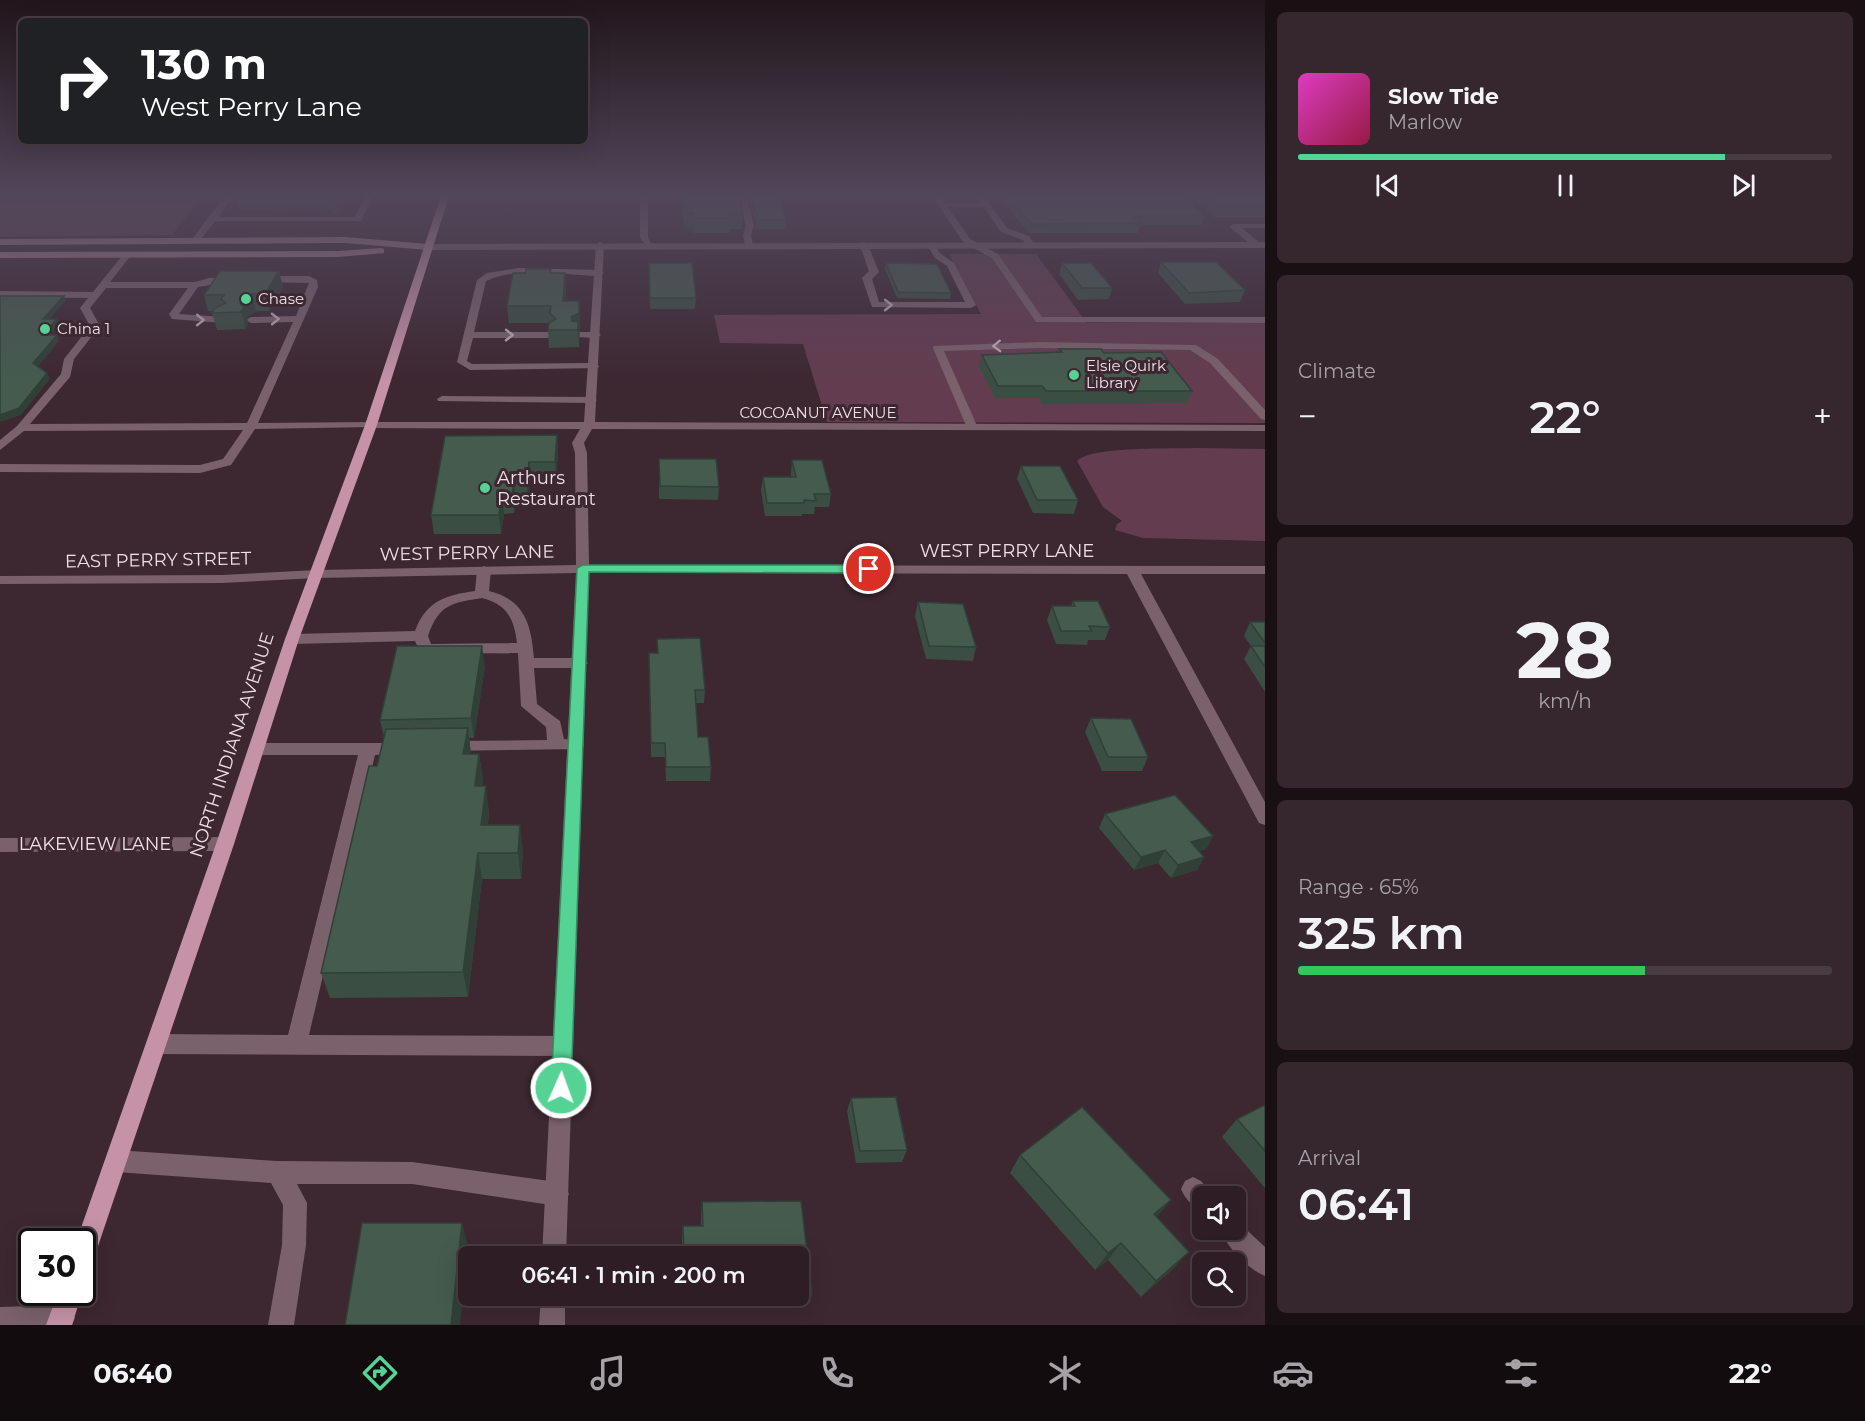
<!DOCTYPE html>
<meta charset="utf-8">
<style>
:root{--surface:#2e1d25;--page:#36262d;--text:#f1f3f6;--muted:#a7a2a7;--line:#493b42;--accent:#54d395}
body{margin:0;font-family:Montserrat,sans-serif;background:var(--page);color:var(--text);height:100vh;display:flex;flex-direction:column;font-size:22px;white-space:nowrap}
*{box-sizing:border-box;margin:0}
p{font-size:20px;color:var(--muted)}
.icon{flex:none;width:33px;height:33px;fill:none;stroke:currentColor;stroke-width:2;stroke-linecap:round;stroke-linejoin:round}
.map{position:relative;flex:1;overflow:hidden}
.side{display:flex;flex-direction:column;gap:12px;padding:12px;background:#191014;width:600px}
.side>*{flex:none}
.banner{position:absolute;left:18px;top:18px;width:570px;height:126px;border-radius:9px;box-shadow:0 6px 24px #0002,0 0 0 2px var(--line);background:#202124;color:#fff;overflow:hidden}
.buttons{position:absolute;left:1192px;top:1186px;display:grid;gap:12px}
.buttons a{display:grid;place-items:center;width:54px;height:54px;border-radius:9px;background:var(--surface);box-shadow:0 6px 24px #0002,0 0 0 2px var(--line);font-size:30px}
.speed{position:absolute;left:18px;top:1228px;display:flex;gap:12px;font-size:30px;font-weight:700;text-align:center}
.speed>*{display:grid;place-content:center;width:78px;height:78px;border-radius:50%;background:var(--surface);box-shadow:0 6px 24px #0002,0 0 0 2px var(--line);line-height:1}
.speed .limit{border:3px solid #111;border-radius:9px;background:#fff;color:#111}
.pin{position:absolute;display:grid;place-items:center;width:51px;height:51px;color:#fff;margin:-26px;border:3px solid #fff;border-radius:50%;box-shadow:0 2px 6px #0007}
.me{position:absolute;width:66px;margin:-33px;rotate:2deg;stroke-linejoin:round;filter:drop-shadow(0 0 4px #0008)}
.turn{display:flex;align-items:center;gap:21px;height:126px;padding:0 24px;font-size:27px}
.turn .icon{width:78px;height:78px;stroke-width:2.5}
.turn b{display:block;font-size:42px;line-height:51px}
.big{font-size:45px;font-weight:600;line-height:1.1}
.side .tile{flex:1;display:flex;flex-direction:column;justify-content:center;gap:9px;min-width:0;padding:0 21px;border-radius:9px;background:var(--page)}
.side .dial{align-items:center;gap:0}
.dial b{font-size:78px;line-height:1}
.song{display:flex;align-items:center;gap:18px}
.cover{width:72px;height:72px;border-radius:9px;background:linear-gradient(135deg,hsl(310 70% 55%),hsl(340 70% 35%))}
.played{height:6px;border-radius:3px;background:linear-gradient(90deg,var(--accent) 80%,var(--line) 80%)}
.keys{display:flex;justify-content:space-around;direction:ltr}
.heat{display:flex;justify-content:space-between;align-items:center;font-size:33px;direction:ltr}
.charge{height:9px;border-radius:4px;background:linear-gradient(90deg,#34c759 65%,var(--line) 0)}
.trip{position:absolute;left:458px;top:1246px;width:351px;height:60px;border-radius:9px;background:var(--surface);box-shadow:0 6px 24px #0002,0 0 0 2px var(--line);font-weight:600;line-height:60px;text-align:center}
.dock{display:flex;height:96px;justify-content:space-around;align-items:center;background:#120c0f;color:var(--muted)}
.dock .icon{width:42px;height:42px}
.dock .active{color:var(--accent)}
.dock b{font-size:27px;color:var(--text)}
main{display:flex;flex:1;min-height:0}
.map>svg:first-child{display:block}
.green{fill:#643c4f}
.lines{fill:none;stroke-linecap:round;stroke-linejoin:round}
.service{fill:#7a616c;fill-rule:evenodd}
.minor{fill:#7a616c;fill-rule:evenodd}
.tertiary{fill:#7a616c;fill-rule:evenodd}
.secondary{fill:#a47d8e;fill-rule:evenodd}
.primary{fill:#c592a8;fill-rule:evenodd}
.wall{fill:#3a4e43}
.shaded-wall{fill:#304037}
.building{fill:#445b4e;stroke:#304037;stroke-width:1.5}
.oneway{stroke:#c0adb5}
.route{fill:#54d395;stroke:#378961;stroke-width:1.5}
.poi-dot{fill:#54d395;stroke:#3d2731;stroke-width:2}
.labels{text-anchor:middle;stroke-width:6;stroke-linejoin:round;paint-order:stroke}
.far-poi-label{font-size:15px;fill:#efe0e6;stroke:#3d2731;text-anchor:start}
.far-street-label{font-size:15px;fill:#efe0e6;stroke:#3d2731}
.poi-label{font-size:18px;fill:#efe0e6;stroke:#3d2731;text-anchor:start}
.street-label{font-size:18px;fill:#efe0e6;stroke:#3d2731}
</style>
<main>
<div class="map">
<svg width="1265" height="1325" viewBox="0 0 1265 1325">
<rect width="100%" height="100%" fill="#3d2731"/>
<!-- green -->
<g class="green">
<polygon points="0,196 202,196 172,235 0,237"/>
<polygon points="949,254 1036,254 1087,323 1265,323 1265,423 827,422 803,344 720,343 714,315 981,314"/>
<path d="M1196 448 1265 449V541L1143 538 1115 530 1117 524 1122 521 1103 507 1077 461C1090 446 1174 449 1196 448Z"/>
</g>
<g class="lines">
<!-- service -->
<g class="service">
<polygon points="225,196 233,196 219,217 355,217 365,196 373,196 361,221 215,221 198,243 192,243 192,239"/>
<polygon points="640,196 648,196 648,238 652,245 648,248 640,238"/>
<polygon points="738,196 746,196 754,225 751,235 753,245 749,248 745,245 743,235 746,225"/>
<polygon points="976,196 984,196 1007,228 1029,236 1035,245 1034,247 1028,247 1023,240 1001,232 984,207 942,207 938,205 942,203 980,203"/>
<polygon points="1234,224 1265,224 1265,228 1242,228 1260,243 1260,247 1254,247 1231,228 1230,226"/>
<polygon points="864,242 868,245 879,272 872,279 879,302 965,302 947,266 935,258 927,245 931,242 941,254 954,263 976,305 971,308 872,307 862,278 869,271 860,245"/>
<polygon points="125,252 132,254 110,282 195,282 209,278 236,277 236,281 198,287 179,314 223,317 228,320 223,323 172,319 169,314 188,288 106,288 90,308 100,326 74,359 70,377 30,424 247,423 293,322 251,323 246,320 251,317 296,316 309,283 260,282 255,279 260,276 309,276 317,280 318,287 258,423 371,422 375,423 375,427 255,429 231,465 200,473 0,472 0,464 200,465 223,459 241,433 243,430 24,431 0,450 0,440 17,426 61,374 64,359 90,326 80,308 88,298 0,297 0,291 93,292"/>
<path d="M519 268 599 270 604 273 599 276C567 275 515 266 486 281L474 332H550L555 335 550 338H473L467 361 472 364 594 363 599 366 598 368 470 370 457 362 477 280 487 273Z"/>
<polygon points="1039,317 1265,317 1265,323 1036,322 1036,318"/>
<polygon points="579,332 596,332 601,335 596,338 575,337 574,335"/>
<polygon points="1039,342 1196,345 1218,359 1265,410 1265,420 1261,419 1210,363 1190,350 1039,348 944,351 978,428 976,430 968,430 933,348 934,346"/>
<polygon points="442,396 592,397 597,400 592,403 438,401 437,399"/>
<path d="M484 566 491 570 489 591C525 600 531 624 534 658H580L588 663 580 668H534L537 704 560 721 564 739 582 741 584 745 582 749 444 751 442 747 444 743 450 741 547 740 546 727 521 706 518 653 428 654 419 650 415 641 292 644 285 639 292 634 415 631C426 601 446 595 475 591L477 570ZM482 598C507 604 514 619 517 643L431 644 428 636C439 604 452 603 482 598Z"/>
<polygon points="257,743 400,743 406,745 408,749 406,753 375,755 309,1035 563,1036 570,1039 573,1046 570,1053 563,1056 156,1054 149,1051 146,1044 149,1037 156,1034 288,1035 358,755 257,755 251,753 249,749 251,745"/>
<polygon points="116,1150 277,1161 412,1162 557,1182 565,1186 569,1194 565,1202 557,1206 412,1184 297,1184 307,1203 306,1245 294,1325 268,1325 282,1245 283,1205 271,1183 116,1172 108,1169 105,1161 108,1153"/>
<path d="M1193 1177 1201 1181 1214 1197H1203V1211C1192 1206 1186 1200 1181 1189L1185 1181Z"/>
<path d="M1236 1220 1265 1247V1276C1248 1269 1227 1247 1220 1230H1236Z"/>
</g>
<!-- minor -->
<g class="minor">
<polygon points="932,196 940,196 970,239 998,254 1044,320 1042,322 1036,322 992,258 964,243"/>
<polygon points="600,242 604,245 595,422 1265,425 1265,431 592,429 584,443 587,453 589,565 1265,566 1265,574 1141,574 1265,802 1265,825 1259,823 1127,574 589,573 566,1257 542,1257 576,573 317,578 222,583 0,584 0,576 222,575 317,570 576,565 575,453 572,443 580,429 371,428 365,425 371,422 584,422 596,245"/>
<polygon points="225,837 231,839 234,844 231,849 225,851 0,852 0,838"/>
<polygon points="541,1296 565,1296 565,1325 539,1325"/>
<polygon points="62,1305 71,1309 75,1318 72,1325 0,1325 0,1307"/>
</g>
<!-- tertiary -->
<polygon class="tertiary" points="1265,242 1265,248 428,250 424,247 428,244"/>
<!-- secondary -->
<g class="secondary">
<polygon points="345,237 428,244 432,247 428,250 345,243 0,245 0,239"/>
<polygon points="381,248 384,249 384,253 338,257 0,258 0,252 338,251"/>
</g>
<!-- primary -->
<g class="primary">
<polygon points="441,196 449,196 377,425 299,639 234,844 94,1258 91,1267 82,1270 82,1242 76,1242 216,844 285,639 365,425"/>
<polygon points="58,1293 82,1293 72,1325 46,1325"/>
</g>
</g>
<!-- wall -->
<g class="wall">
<polygon points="237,196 346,196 337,214 323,208 240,209"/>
<polygon points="681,196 743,214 742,229 730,229 729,233 693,233 692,228 684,228"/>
<polygon points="747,196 779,196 786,220 785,229 755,229 756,223"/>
<polygon points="999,196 1184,196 1205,216 1202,225 1140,225 1138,233 1029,233"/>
<polygon points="1191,196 1265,196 1265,217 1213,217"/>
<polygon points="1161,262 1245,290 1240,302 1185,304 1158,273"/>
<polygon points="886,263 951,293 950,299 897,298 885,269"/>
<polygon points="1062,263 1112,288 1109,299 1078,300 1059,274"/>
<polygon points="279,271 283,287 269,311 256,311 247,317 248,324 245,329 217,330 212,313 213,311 208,311 204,295"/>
<polygon points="551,273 566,290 565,301 579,301 580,318 579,347 549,348 548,330 549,323 509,323 507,306"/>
<polygon points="649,274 696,298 695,309 650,309"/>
<polygon points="1059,349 1104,353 1192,391 1187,403 1042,404 1039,398 995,398 979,367 982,355 1058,353"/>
<polygon points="557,435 558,454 556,481 530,481 528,502 516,502 514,513 504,514 501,534 434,534 431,515"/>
<polygon points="659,459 719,487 718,500 659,499"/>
<polygon points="792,460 831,494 829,507 815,507 814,514 802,514 802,516 765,516 761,490 763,477 791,477 791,473"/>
<polygon points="1021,466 1078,500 1074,514 1033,513 1017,479"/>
<polygon points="1073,601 1110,627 1105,640 1088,640 1087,645 1056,644 1047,620 1052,606 1071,606"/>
<polygon points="918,602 976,647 973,661 926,659 915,616"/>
<polygon points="1250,622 1265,622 1265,692 1244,659 1251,646 1244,636"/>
<polygon points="657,639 705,690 704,703 696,703 698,737 711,767 710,781 666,781 665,757 651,757 649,653 657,653"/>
<polygon points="485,666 474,738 469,738 471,754 479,754 483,780 482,786 489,812 488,825 523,851 521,879 482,879 468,997 330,998 321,973 377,766 384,737 380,720"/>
<polygon points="1091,718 1148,757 1142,771 1102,771 1085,732"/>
<polygon points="1105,814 1213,836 1206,849 1199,851 1204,857 1197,870 1171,878 1158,863 1134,870 1099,828"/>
<polygon points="851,1098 907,1150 902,1162 856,1163 847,1111"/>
<polygon points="1265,1105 1265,1188 1222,1137 1237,1119"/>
<polygon points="1020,1155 1157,1217 1174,1268 1141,1297 1108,1260 1095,1270 1010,1173"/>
<polygon points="801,1201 812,1294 809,1304 706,1305 705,1296 798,1296 798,1257 682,1257 682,1237 683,1226 701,1226 701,1214 702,1202"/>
</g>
<!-- shaded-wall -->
<g class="shaded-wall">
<polygon points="336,196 346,196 337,214 334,199"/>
<polygon points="279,271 283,287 269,311 265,294"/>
<polygon points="565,273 566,290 564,318 563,301"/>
<polygon points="252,294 256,311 247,317 248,324 245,329 240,304 241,301"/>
<polygon points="64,296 66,301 45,324 43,319"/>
<polygon points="579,301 580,318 579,347 578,330 572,330 571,317"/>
<polygon points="57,319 59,324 44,341 42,335"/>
<polygon points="57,335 59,341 36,369 33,363"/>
<polygon points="47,373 50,379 21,415 0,422 0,415"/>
<polygon points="557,435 558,454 556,481 555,462"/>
<polygon points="529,462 530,481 528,502 527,482"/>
<polygon points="514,483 516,502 514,513 512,494"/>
<polygon points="502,494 504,514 501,534 499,515"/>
<polygon points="482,646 485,666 474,738 471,718"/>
<polygon points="468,728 471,754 463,754"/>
<polygon points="479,754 483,780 478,812 475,786"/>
<polygon points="486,786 489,812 485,851 481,825"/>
<polygon points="520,825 523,851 521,879 518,853"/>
<polygon points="1213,836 1206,849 1184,855 1191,842"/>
<polygon points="1165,850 1158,863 1134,870 1141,857"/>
<polygon points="478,853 482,879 468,997 463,972"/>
<polygon points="1204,857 1197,870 1171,878 1178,865"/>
<polygon points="1171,1200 1157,1217 1140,1232 1154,1214"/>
<polygon points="462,1223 468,1245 460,1325 451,1325"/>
<polygon points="1121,1243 1108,1260 1095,1270 1108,1253"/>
<polygon points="1189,1252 1174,1268 1141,1297 1156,1281"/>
</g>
<!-- building -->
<g class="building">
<polygon points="327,196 336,196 334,199"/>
<polygon points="683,196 740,196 743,214 730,214 730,218 693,218 693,213 685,213"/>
<polygon points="750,196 779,196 786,220 756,220 757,215"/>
<polygon points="1008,196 1184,196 1205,216 1134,216 1141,223 1031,224"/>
<polygon points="1209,196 1265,196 1265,204 1218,204"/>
<polygon points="1161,262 1216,262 1245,290 1189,293"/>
<polygon points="649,263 692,263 696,298 650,298"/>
<polygon points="886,263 937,264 951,293 898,292"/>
<polygon points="1062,263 1091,263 1112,288 1082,288"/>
<polygon points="526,269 551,269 550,273 565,273 563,301 579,301 579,313 571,317 572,321 578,322 578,330 548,330 549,323 556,319 550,313 551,306 507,306 513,273 526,273"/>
<polygon points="220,271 279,271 265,294 252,294 241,301 240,304 244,307 241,312 212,313 215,308 226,303 221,299 224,295 204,295"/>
<polygon points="0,296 64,296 43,319 57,319 42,335 57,335 33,363 47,373 19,408 0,415"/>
<polygon points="1059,349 1101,349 1104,353 1161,352 1192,391 1046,391 1042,386 998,386 982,355 1062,352"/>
<polygon points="557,435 555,462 529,462 527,482 514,483 512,494 502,494 499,515 431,515 445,436"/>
<polygon points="659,459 716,459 719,487 660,486"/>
<polygon points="792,460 822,460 831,494 814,494 816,501 804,500 804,503 767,503 763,477 796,477"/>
<polygon points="1021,466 1060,466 1078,500 1037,500"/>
<polygon points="1073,601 1098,601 1110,627 1089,626 1092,631 1061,631 1052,606 1075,606"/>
<polygon points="918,602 963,604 976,647 929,646"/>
<polygon points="1250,622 1265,622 1265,643"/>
<polygon points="700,638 705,690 695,690 698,737 708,737 711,767 666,767 665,743 651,743 649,653 658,653 657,639"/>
<polygon points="397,646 482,646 471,718 380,720"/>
<polygon points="1251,646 1265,646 1265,667"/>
<polygon points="1091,718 1131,719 1148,757 1108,757"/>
<polygon points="468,728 463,754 479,754 475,786 486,786 481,825 520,825 518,853 478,853 463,972 321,973 369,766 377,766 386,729"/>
<polygon points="1175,795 1213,836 1191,842 1204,857 1178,865 1165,850 1141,857 1105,814"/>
<polygon points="896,1097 907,1150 860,1151 851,1098"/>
<polygon points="1265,1105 1265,1151 1237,1119"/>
<polygon points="1082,1107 1171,1200 1154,1214 1189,1252 1156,1281 1121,1243 1108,1253 1020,1155"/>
<polygon points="801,1201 812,1294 798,1294 798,1257 684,1257 683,1226 703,1226 702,1202"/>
<polygon points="362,1223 462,1223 451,1325 345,1325"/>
</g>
<!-- one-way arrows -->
<defs><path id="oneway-chevron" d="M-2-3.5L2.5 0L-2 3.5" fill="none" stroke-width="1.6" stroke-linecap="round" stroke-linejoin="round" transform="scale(1.5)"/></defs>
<g class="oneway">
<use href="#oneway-chevron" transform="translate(888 305)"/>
<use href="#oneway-chevron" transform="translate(275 319) rotate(-1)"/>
<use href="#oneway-chevron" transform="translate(200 320)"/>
<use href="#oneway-chevron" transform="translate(509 335)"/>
<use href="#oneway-chevron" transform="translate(997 346) rotate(178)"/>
</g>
<!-- sky -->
<linearGradient id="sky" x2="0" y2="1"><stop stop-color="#22151b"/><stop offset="0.51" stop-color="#51475a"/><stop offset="1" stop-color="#51475a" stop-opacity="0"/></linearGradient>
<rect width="1265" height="382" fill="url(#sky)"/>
<!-- route -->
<polygon class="route" points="583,565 869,565 875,569 869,573 589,572 571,1088 568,1095 561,1097 554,1095 551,1088 577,568"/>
<!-- markers -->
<g class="poi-dot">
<circle cx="246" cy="299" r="6"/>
<circle cx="45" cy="329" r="6"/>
<circle cx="1074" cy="375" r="6"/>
<circle cx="485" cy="488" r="6"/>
</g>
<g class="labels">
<!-- far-poi labels -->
<g class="far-poi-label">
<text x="258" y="304">Chase</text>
<text x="57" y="334">China 1</text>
<text x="1086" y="371">Elsie Quirk<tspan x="1086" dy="17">Library</tspan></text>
</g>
<!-- far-street labels -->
<g class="far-street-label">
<text x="818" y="418">COCOANUT AVENUE</text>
</g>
<!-- poi labels -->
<g class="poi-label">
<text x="497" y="484">Arthurs<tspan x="497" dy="21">Restaurant</tspan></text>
</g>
<!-- street labels -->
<g class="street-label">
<text x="1007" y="557">WEST PERRY LANE</text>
<text transform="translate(467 553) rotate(-1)" y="6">WEST PERRY LANE</text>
<text transform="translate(158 560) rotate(-1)" y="6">EAST PERRY STREET</text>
<text transform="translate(232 745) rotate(-72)" y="6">NORTH INDIANA AVENUE</text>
<text x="95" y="850">LAKEVIEW LANE</text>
</g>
</g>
</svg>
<div class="buttons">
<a><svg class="icon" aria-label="sound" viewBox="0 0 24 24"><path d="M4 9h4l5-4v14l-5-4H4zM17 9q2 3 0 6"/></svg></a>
<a><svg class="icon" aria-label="search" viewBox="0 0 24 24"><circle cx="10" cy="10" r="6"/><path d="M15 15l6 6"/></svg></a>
</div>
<div class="speed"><div class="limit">30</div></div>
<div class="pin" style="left:869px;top:569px;background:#d93025"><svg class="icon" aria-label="arrive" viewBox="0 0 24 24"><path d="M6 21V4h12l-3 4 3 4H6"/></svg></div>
<svg class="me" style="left:561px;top:1088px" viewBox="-20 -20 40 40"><circle r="17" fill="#54d395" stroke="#fff" stroke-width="3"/><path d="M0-11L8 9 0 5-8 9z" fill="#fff"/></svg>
<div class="trip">06:41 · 1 min · 200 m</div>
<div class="banner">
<div class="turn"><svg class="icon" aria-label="right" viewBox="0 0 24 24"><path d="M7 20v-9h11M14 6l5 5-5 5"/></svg><div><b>130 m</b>West Perry Lane</div></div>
</div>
</div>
<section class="side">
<div class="tile">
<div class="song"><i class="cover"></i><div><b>Slow Tide</b><p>Marlow</p></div></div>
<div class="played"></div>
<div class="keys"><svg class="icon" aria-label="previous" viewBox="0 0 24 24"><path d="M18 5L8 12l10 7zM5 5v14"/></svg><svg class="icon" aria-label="pause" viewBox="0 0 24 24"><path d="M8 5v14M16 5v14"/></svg><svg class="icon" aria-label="next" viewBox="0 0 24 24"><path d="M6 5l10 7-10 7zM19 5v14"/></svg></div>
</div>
<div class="tile"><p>Climate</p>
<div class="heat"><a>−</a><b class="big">22°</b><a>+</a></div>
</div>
<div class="tile dial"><b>28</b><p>km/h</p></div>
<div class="tile"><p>Range · 65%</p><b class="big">325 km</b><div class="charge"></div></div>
<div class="tile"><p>Arrival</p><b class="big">06:41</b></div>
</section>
</main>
<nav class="dock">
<b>06:40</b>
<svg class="icon active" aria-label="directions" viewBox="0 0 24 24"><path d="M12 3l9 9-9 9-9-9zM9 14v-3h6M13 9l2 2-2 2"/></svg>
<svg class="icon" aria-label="music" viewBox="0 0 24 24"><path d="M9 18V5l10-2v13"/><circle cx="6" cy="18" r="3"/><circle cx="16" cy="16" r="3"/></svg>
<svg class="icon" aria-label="phone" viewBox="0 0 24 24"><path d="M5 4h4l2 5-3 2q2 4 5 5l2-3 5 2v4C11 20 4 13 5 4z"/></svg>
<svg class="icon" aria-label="climate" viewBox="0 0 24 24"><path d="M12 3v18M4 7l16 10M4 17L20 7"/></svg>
<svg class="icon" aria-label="car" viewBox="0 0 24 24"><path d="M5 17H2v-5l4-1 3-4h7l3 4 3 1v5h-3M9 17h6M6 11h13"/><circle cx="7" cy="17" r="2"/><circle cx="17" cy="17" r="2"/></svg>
<svg class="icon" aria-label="filters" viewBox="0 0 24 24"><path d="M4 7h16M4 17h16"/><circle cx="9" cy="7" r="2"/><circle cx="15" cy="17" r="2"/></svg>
<b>22°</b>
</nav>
